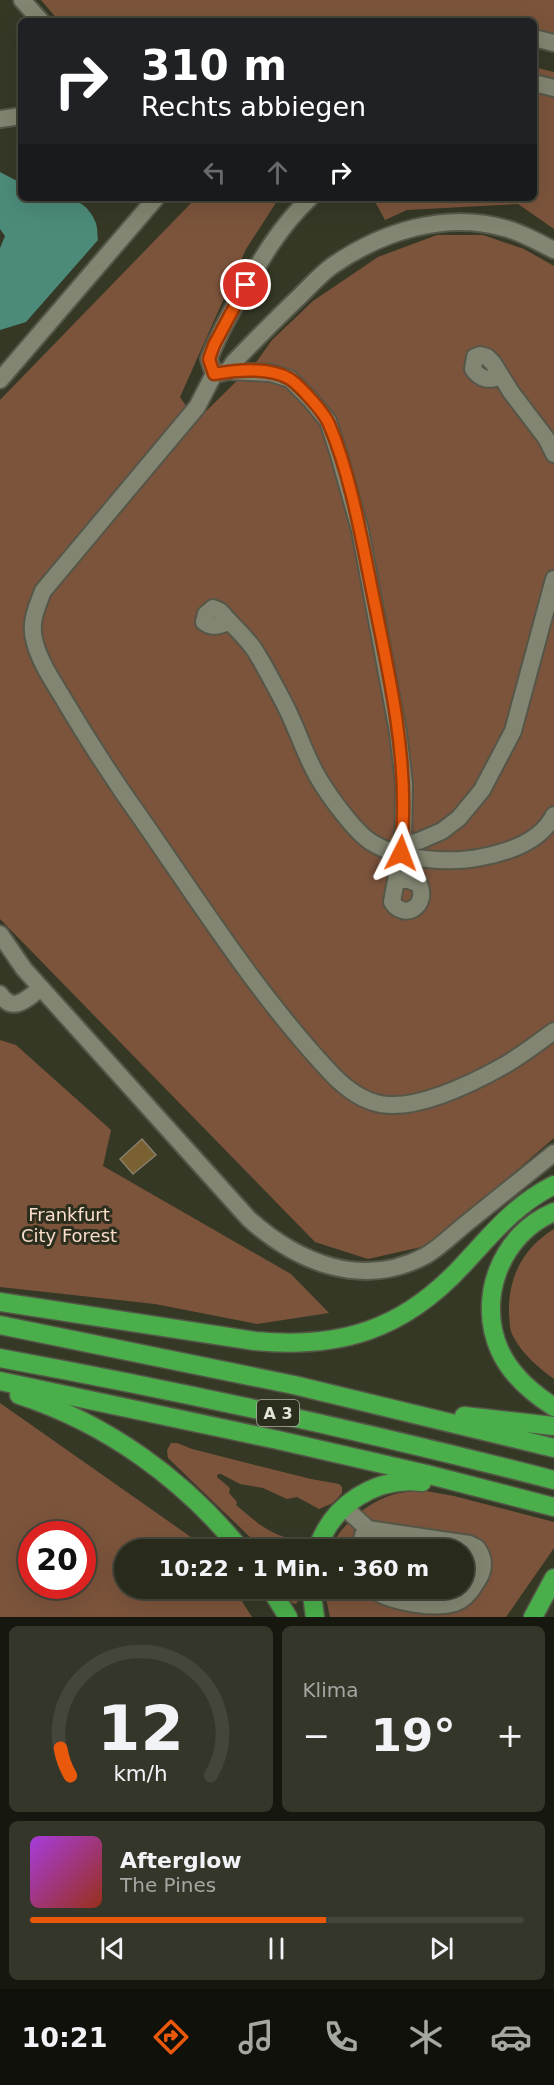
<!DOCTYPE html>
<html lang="de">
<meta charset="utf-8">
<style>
:root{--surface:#282a1c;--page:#343629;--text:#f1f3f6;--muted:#a5a7a3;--line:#44463b;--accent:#ea580c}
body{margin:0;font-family:"DejaVu Sans",sans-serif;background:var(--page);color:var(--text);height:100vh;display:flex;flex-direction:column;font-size:22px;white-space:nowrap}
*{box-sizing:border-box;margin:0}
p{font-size:20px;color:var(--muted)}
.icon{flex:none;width:33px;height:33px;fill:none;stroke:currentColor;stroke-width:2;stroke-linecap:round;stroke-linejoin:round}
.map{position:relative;height:1617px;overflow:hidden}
.drawer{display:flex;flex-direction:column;gap:9px;padding:9px;background:#16170f;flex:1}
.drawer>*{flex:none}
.banner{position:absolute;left:18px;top:18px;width:519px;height:183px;border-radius:9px;box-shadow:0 6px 24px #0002,0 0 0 2px var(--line);background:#202124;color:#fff;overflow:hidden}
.speed{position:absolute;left:18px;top:1521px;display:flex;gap:12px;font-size:30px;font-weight:700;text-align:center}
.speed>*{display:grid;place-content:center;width:78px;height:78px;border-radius:50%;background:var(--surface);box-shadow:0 6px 24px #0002,0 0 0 2px var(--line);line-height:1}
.speed .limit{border:9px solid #d22;background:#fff;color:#111}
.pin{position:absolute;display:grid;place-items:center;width:51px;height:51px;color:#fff;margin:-26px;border:3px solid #fff;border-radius:50%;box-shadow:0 2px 6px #0007}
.me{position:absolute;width:66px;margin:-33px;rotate:3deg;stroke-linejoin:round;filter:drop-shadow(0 0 4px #0008)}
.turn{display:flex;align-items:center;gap:21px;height:126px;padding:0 24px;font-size:27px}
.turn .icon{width:78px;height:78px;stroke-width:2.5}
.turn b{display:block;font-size:42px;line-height:51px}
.lanes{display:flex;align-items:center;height:57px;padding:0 24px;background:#0003;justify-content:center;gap:30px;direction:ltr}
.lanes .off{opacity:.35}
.big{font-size:45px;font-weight:600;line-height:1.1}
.drawer .card{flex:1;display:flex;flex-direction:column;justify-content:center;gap:9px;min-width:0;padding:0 21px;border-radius:9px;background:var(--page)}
.drawer .dial{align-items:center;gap:0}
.dial svg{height:156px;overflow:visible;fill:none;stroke:var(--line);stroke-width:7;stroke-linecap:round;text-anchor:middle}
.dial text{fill:var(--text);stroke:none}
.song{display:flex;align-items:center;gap:18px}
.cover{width:72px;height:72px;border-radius:9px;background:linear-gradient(135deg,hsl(280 70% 55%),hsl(10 70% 35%))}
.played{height:6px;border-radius:3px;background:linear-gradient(90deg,var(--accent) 60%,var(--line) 60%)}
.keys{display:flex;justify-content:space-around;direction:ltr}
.heat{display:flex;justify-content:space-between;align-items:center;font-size:33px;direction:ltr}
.drawer .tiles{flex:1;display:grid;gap:9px;grid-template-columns:1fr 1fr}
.card:last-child{grid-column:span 2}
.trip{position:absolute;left:114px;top:1539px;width:360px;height:60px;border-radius:30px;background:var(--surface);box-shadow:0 6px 24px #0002,0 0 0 2px var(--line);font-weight:600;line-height:60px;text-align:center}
.menu{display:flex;height:96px;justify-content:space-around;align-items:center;background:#10110b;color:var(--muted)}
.menu .icon{width:42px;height:42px}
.menu .current{color:var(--accent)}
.menu b{font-size:27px;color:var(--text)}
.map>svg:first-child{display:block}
.green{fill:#7c543c;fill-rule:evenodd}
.water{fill:#4c8b7a}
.building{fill:#796132;stroke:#887e6b;stroke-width:1.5}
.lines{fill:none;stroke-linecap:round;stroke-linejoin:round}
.minor-casing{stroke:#555648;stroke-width:20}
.highway-casing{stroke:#555648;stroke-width:21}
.minor{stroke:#828571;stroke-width:16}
.highway{stroke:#4aaf4a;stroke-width:18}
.route-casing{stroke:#983908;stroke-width:15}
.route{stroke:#ea580c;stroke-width:10}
.labels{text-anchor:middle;stroke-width:6;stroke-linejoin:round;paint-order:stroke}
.shield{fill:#2c2e1d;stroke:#acaea1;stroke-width:1.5}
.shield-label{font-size:16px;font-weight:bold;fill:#e3e5da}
.park-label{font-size:18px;fill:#fbddcc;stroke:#2c2e1d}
</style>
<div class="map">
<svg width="554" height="1617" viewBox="0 0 554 1617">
<rect width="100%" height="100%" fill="#363826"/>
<!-- green -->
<g class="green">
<polygon points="41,0 554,0 554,45 534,39 534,21 59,21"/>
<polygon points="534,67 554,72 554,229 518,204 407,210 385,220 373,198 534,198"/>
<polygon points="196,198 279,198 246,249 180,397 196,421 257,361 272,340 313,301 378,257 437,235 483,235 524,249 554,266 554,1138 430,1245 368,1259 315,1242 0,919 0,400"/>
<polygon points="0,1040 16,1045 111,1130 103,1166 291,1274 329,1313 257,1324 155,1304 0,1287"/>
<path d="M554 1229V1379C539 1368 522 1354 513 1336 509 1329 510 1321 509 1314 508 1277 523 1248 554 1229Z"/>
<path d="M0 1403 208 1549 124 1550V1588L234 1589 252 1617H0ZM32 1534H82V1586H32Z"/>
<path d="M171 1443H177L192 1449 311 1479 339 1484 342 1487V1493L333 1503 319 1509 297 1497 287 1499 263 1488 240 1484 221 1474H218L217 1477 230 1488 229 1493 237 1502 236 1505C256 1521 267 1534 293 1539L302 1549H259L252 1539 168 1458 167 1450Z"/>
<path d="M420 1490 454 1496 554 1522V1548L506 1617H330L324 1589 464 1588V1550L331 1549C339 1525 369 1502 392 1495 401 1492 411 1492 420 1490Z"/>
<polygon points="284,1589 301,1589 299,1600 296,1604 292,1603"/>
</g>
<!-- water -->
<path class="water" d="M0 172 21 183V198C49 198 82 190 95 221 98 227 97 234 98 240L26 322 0 330V248L5 236 0 229Z"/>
<!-- building -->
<polygon class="building" points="142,1139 156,1155 133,1174 120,1159"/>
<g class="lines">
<defs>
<g id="minor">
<polyline points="22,0 41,21"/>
<polyline points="534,38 554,43"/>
<polyline points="534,83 554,88"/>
<polyline points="0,119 21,116"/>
<path d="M310 198C280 226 260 261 240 296 229 316 217 337 209 359L214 374 197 407 43 591C36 609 29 624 35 643 41 665 55 684 66 703 91 745 117 785 145 824 203 908 260 997 329 1071 341 1084 357 1097 373 1102 410 1115 473 1083 505 1065 522 1055 538 1043 554 1031"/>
<path d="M228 371 271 373 290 379 310 399 328 421 339 455 360 530 398 732 404 784 403 845 396 880H409L419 884C429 906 404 921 392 902L396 880"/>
<path d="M220 373 228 371 234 362C256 339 279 316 302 294 311 285 321 274 332 266 381 232 445 211 504 228 521 232 538 242 554 250"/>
<path d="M501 376C489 381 481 380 473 369L475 357 480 355 487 357 493 363 511 392 546 438 554 454"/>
<polyline points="0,380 156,198"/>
<path d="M229 622C220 625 213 629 204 622L206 614 213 608 220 611C231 624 244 635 254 649 265 666 275 686 285 705 297 728 305 756 319 779 329 796 355 832 371 842 399 860 450 864 482 857 509 852 541 841 554 815"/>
<polyline points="403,845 419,841 442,831 459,818 482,790 513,731 554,579"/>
<path d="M0 934 24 969 249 1219C298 1263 362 1289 425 1256 441 1247 454 1233 468 1222 497 1199 525 1176 554 1153"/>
<path d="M0 994C13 1014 27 999 41 988"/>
<path d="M344 1507 368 1529 469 1544 477 1548C484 1557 485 1568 479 1578 474 1586 469 1595 461 1600 442 1612 388 1602 371 1588"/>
<polyline points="360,1550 363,1535 368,1529"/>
</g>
<g id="highway">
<path d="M554 1212C501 1234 476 1299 500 1351 511 1375 532 1393 554 1407"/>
<path d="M0 1302 255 1341C340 1349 403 1330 462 1266 492 1234 514 1205 554 1185"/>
<polyline points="0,1325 294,1385 554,1448"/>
<path d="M0 1358C186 1392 371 1433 554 1480"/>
<polyline points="0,1381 278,1440 426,1474 554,1507"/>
<path d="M19 1395C106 1423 184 1479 241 1550"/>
<polyline points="464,1416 554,1426"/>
<path d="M317 1550C331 1505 376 1476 422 1482"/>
<polyline points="270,1588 288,1617"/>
<polyline points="311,1588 315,1617"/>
<polyline points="533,1617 554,1578"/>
</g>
</defs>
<!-- minor casing -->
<use href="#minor" class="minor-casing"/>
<!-- highway casing -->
<use href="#highway" class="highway-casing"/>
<!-- minor -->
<use href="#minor" class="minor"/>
<!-- highway -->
<use href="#highway" class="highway"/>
</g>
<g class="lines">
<defs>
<path id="route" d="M246 285 214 345 209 359 214 374C236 370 270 367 290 379 300 386 324 412 329 424 352 478 363 547 375 605 389 674 405 746 403 816 402 829 404 841 401 853"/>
</defs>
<!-- route casing -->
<use href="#route" class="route-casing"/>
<!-- route -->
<use href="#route" class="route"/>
</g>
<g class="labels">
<!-- shield labels -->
<rect class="shield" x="257" y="1400" width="42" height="26" rx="4.5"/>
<g class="shield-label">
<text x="278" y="1419">A 3</text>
</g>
<!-- park labels -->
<g class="park-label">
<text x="69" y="1221">Frankfurt<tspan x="69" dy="21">City Forest</tspan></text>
</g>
</g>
</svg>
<div class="speed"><div class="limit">20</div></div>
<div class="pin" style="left:246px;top:285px;background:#d93025"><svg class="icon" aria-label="arrive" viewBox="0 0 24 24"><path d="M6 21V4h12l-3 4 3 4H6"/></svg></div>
<svg class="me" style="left:401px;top:853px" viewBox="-20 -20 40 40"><path d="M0-17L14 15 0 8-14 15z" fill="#ea580c" stroke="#fff" stroke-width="4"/></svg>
<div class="trip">10:22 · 1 Min. · 360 m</div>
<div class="banner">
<div class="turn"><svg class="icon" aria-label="right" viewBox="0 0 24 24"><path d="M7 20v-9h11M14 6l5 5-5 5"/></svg><div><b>310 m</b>Rechts abbiegen</div></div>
<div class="lanes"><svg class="icon off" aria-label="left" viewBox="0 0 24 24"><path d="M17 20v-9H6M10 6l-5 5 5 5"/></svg><svg class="icon off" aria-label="ahead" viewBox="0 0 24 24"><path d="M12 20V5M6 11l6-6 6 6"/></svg><svg class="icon" aria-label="right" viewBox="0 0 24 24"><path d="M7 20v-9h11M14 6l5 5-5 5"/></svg></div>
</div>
</div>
<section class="drawer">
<div class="tiles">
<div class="card dial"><svg viewBox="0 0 100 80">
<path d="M14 69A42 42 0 1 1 86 69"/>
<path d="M14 69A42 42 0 0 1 9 55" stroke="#ea580c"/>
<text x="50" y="56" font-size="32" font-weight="700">12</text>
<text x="50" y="72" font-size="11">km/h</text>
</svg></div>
<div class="card"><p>Klima</p>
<div class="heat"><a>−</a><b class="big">19°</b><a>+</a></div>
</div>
<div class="card">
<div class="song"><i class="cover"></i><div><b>Afterglow</b><p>The Pines</p></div></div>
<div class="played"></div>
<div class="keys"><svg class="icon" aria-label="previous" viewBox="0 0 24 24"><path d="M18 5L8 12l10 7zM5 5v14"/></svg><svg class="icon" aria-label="pause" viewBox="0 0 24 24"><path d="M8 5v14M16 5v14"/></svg><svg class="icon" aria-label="next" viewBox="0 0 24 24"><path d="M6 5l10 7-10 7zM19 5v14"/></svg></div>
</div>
</div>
</section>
<nav class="menu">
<b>10:21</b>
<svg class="icon current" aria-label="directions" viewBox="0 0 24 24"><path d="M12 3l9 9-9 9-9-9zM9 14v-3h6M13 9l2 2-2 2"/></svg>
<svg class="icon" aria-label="music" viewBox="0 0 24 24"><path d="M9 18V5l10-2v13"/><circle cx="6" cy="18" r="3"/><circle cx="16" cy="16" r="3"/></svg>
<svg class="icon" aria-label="phone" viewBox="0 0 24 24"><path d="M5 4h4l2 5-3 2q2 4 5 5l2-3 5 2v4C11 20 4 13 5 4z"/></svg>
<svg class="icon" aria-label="climate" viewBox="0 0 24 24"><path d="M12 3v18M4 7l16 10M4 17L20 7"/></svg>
<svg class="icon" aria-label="car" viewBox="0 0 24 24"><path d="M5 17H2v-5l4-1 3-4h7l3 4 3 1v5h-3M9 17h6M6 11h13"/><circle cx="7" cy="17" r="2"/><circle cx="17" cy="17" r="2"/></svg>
</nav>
